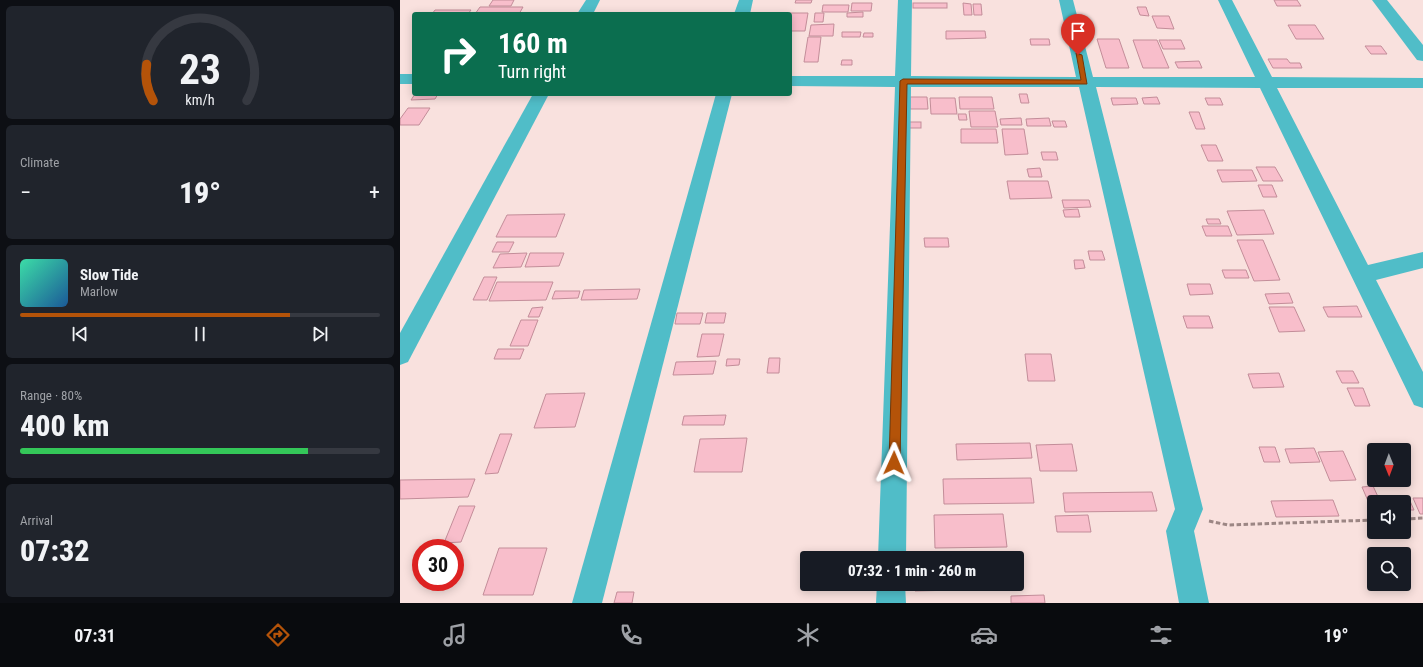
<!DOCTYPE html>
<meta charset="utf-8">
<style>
:root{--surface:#171b24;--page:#20242c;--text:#f1f3f6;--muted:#9ea1a6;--line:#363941;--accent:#b45309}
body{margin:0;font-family:"Roboto Condensed",sans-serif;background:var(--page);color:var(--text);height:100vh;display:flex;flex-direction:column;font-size:15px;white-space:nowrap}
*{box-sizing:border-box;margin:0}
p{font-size:13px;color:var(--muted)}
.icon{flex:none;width:22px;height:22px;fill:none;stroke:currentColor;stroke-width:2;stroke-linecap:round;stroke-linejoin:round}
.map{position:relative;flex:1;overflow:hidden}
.sheet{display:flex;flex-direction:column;gap:6px;padding:6px;background:#0d0f14;width:400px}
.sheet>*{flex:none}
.hud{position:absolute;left:12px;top:12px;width:380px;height:84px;border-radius:4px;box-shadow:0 2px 10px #0003;background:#0b6e4f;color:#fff;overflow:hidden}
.needle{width:26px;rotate:179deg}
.controls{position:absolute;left:967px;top:443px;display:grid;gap:8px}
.controls a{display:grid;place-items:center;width:44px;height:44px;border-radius:4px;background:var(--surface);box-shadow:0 2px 10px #0003;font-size:20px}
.speed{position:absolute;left:12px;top:539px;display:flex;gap:8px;font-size:20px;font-weight:700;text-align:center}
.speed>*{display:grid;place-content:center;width:52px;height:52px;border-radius:50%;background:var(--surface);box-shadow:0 2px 10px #0003;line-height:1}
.speed .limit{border:6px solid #d22;background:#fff;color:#111}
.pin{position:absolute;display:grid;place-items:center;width:34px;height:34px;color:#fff;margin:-41px -17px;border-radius:50% 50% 50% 0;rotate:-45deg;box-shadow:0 0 4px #0007}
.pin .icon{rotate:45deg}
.me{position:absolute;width:44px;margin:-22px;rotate:1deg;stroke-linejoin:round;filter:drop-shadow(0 0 3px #0008)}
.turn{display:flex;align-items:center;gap:14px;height:84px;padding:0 20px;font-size:18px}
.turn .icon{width:52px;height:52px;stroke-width:2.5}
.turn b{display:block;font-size:28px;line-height:34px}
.big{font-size:30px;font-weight:800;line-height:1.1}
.sheet .card{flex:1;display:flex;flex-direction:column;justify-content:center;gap:6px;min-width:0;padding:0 14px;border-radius:6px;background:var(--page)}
.sheet .dial{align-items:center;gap:0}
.dial svg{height:104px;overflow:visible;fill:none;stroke:var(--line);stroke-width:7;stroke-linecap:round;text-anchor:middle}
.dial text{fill:var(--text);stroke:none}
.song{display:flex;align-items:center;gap:12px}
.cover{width:48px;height:48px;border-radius:6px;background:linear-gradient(135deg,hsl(160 70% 55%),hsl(210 70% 35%))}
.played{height:4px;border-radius:2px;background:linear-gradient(90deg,var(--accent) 75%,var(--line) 75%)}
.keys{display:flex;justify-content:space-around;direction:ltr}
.heat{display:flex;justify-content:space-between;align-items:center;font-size:22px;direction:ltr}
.charge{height:6px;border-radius:3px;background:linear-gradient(90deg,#34c759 80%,var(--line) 0)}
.trip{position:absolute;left:400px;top:551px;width:224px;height:40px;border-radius:4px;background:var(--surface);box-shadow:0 2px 10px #0003;font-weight:800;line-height:40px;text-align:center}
.tabs{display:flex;height:64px;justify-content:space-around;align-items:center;background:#090b0e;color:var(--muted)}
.tabs .icon{width:28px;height:28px}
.tabs .current{color:var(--accent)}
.tabs b{font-size:18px;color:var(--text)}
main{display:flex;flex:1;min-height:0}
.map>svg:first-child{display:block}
.building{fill:#f8becb;stroke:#c38d99}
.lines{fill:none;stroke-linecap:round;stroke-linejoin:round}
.path{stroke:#9c8684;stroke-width:3;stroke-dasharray:4.5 2.5;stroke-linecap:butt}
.minor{fill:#50bdc8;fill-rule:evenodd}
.route{fill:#b45309;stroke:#753606}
</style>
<main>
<section class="sheet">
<div class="card dial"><svg viewBox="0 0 100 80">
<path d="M14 69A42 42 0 1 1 86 69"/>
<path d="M14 69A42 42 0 0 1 9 41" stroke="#b45309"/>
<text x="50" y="56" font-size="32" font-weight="700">23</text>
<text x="50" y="72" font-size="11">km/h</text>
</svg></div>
<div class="card"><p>Climate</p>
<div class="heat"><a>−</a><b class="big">19°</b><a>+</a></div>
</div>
<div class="card">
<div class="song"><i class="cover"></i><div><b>Slow Tide</b><p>Marlow</p></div></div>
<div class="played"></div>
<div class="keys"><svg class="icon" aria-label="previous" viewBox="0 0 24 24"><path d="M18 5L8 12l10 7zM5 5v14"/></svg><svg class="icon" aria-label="pause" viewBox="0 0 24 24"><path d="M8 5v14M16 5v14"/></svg><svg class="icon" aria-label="next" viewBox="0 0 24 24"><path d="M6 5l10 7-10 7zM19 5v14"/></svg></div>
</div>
<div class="card"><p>Range · 80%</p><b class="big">400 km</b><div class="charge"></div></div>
<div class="card"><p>Arrival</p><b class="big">07:32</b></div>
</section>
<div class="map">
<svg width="1023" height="603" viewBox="0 0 1023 603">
<rect width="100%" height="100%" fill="#f9e1de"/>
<!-- building -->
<g class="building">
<polygon points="93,0 114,0 111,6 89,6"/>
<polygon points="396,0 412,0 411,3 395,3"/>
<polygon points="874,0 897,0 901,6 877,6"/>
<polygon points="452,3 472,3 471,11 451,11"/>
<rect x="513" y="3" width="34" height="5"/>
<polygon points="563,3 571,4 572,15 564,15"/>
<polygon points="573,4 581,4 582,15 574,15"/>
<polygon points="423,5 449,5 448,12 422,12"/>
<polygon points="80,7 123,7 119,14 75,14"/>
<polygon points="737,7 746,7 749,16 740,15"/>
<polygon points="35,10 71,10 68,14 32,14"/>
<polygon points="463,12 463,17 447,17 447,13"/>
<polygon points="389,13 408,13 405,31 390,31"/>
<polygon points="415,13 424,13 423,22 414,22"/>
<polygon points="752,16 769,16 774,29 757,28"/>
<polygon points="434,24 433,36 409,36 411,25"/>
<polygon points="888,25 915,25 924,39 896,39"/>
<polygon points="546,31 585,31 586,38 546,39"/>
<polygon points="442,32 461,32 460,37 442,37"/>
<polygon points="464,33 473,33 473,37 463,37"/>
<polygon points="408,37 421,37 418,62 404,62"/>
<polygon points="630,39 649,39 650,45 631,45"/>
<polygon points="697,39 719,39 729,68 706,68"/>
<polygon points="733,40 757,40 769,68 743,68"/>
<polygon points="759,40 781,40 785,49 763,49"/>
<polygon points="965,46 981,46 987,54 971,54"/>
<polygon points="868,59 887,59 890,63 900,63 902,68 873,68"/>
<polygon points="442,60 452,60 452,65 441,65"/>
<polygon points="799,61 802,68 778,68 775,62"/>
<polygon points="15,94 38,94 35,99 11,100"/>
<polygon points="619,94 627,94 629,103 621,103"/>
<polygon points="510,97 527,97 528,109 510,109"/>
<polygon points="559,97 592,97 594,109 560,109"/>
<polygon points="757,97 760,104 744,104 742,98"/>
<polygon points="530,98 555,98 557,114 531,114"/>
<polygon points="711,98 736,98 738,104 713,105"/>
<polygon points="805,98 820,98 823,105 808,105"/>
<polygon points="8,108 30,108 19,125 0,125 0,119"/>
<polygon points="569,111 595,111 598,127 571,127"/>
<polygon points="789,112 799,112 805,129 796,129"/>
<polygon points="558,114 566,114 567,120 559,120"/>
<polygon points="621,118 622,125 601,125 600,119"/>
<polygon points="649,118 651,126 627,126 626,119"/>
<polygon points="652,121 665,121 667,127 654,127"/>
<rect x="508" y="122" width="13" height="6"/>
<polygon points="561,129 596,129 598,143 561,143"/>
<polygon points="602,129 624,129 628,154 605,155"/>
<polygon points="801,145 816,145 823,161 808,161"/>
<polygon points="641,152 656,152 658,160 643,160"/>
<polygon points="856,167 875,167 883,181 863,181"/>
<polygon points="640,168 642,177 629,177 627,169"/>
<polygon points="817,170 852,170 857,181 822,182"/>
<polygon points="607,181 648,181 652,198 610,199"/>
<polygon points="858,185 872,185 877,197 863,197"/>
<polygon points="662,200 689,200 691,207 664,208"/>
<polygon points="678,209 680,217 665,217 663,210"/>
<polygon points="864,210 874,234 837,235 827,211"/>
<polygon points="165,214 156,237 96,237 107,215"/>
<polygon points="806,219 819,219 821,224 808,224"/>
<polygon points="802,226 828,226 832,236 806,236"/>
<polygon points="524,238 548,238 549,247 525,247"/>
<polygon points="837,240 863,240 880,280 854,281"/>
<polygon points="97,242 114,242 109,252 92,252"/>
<polygon points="688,251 702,251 705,260 690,260"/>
<polygon points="127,253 121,267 93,268 100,254"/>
<polygon points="130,253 164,253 159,266 125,267"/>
<polygon points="674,260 683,260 685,268 675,269"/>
<polygon points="822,270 846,270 849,278 825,278"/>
<polygon points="84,277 97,277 87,300 73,300"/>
<polygon points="97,282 153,282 146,300 89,301"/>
<polygon points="787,284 810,284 813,294 790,295"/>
<polygon points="240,289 237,299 181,300 184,290"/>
<polygon points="155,291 180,291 178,298 152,299"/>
<polygon points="889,293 893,303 869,304 865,294"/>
<polygon points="957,306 962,317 928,317 923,307"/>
<polygon points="143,307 139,317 128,317 132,308"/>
<polygon points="869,307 894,307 905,331 879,332"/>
<polygon points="277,313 303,313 300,324 275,324"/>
<polygon points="307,313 326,313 324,323 305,323"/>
<polygon points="783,316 809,316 813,328 787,328"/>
<polygon points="121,320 138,320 128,346 110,346"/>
<polygon points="302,334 324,334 319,356 297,357"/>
<polygon points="98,349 124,349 120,359 94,359"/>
<polygon points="625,354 651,354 655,381 628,381"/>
<polygon points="369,358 380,358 379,373 367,373"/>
<polygon points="327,359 340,359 339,365 326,366"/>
<polygon points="316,361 313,374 273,375 276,362"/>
<polygon points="936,371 953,371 959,383 942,383"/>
<polygon points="879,373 884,387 853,388 848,374"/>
<polygon points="947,388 963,388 970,406 955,406"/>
<polygon points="185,393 175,427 134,428 146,394"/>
<polygon points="326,415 324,425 282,425 284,416"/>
<polygon points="100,434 112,434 98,473 85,474"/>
<polygon points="347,438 342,472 294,472 300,439"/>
<polygon points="630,443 632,458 557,460 556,444"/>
<polygon points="672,444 677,471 640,471 636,445"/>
<polygon points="859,447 875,447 880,462 864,462"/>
<polygon points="914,448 920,462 890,463 885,449"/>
<polygon points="943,451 956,480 930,481 918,452"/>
<polygon points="631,478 634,503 544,504 543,479"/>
<polygon points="75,479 68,497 0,499 0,480"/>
<polygon points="973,486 980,501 968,501 962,487"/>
<polygon points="752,492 757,511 665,512 663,493"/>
<polygon points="1013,498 1023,498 1023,514 1020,514"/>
<polygon points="933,500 939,516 876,517 871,501"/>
<polygon points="1010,501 1014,510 1004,510 1004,502 987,502"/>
<polygon points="59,506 75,506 61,542 44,543"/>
<polygon points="603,514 607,547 535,548 534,515"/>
<polygon points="688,515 691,532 657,532 655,516"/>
<polygon points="99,548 147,548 133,595 83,595"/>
<polygon points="515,584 557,584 557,590 515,591"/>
<polygon points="217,592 234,592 232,603 214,603"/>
<polygon points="644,595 645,603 611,603 611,596"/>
</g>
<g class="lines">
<!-- path -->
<g class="path">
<polyline points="1004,519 1023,518"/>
<polyline points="809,521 828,525 974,520"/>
</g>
<!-- minor -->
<g class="minor">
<polygon points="186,0 200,0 193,14 177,14"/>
<polygon points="339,0 353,0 350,14 334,14"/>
<polygon points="498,0 512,0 511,76 676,77 659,0 673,0 693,77 855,77 818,0 832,0 872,77 1023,78 1023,88 877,88 968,265 1023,252 1023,268 976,280 1023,372 1023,408 1014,405 860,88 696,87 803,509 794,531 809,603 779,603 766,531 775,509 679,87 511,87 506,558 478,558 495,87 390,86 390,76 495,76"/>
<polygon points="972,0 987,0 1023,45 1023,61 1017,60"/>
<rect x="0" y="74" width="14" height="10"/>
<polygon points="133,94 149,94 8,362 0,365 0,333"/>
<polygon points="316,94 332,94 202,603 172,603"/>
<polygon points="477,584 505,584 506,603 476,603"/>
</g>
</g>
<!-- route -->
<polygon class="route" points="676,53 682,55 687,84 507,84 500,463 498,466 494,468 490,466 489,463 500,81 503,79 681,80"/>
</svg>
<div class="controls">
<a><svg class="needle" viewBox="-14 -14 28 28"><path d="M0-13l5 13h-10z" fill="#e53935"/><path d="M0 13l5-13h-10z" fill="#9ea1a6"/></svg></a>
<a><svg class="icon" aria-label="sound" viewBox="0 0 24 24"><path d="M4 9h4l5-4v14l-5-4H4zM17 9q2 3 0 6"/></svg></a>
<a><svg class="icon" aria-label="search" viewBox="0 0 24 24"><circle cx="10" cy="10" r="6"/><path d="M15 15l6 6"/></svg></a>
</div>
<div class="speed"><div class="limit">30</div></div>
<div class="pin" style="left:678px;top:55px;background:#d93025"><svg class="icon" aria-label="arrive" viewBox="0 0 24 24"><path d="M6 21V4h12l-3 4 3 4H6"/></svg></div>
<svg class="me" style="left:494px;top:463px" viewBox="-20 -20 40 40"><path d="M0-17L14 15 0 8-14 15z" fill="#b45309" stroke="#fff" stroke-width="4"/></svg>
<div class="trip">07:32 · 1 min · 260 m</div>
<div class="hud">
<div class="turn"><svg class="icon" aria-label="right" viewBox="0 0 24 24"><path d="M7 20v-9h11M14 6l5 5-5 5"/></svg><div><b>160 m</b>Turn right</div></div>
</div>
</div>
</main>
<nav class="tabs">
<b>07:31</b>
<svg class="icon current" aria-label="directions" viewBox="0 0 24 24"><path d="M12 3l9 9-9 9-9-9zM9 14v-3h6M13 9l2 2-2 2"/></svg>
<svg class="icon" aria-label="music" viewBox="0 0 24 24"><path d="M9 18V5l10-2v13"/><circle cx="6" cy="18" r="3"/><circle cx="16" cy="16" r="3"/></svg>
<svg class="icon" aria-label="phone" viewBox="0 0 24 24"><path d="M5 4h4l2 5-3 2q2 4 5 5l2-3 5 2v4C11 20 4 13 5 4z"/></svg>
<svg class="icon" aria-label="climate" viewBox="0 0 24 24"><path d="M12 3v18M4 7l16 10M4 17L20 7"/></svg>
<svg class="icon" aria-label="car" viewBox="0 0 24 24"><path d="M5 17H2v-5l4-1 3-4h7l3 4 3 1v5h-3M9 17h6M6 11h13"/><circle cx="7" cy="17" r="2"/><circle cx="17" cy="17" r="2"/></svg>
<svg class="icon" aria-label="filters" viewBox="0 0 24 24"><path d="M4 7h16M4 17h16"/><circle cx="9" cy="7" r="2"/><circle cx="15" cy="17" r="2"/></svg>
<b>19°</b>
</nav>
